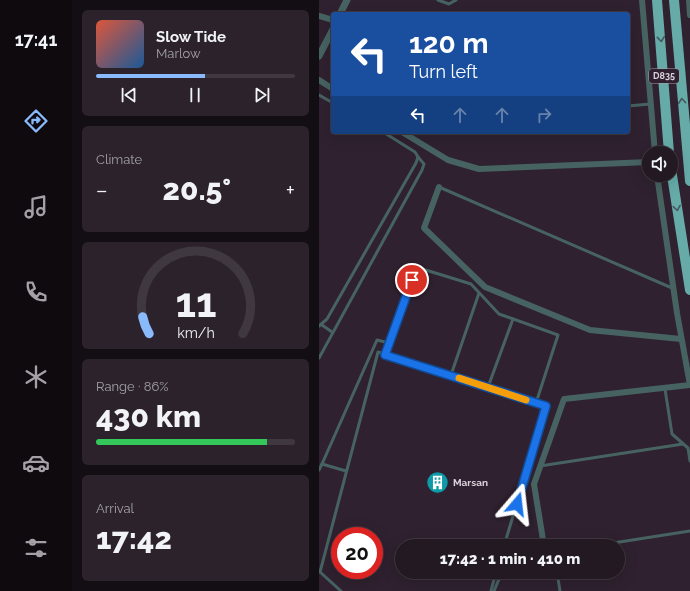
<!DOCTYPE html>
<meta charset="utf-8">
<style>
:root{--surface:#231923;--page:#2b222b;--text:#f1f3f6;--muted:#a3a0a6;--line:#403841;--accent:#89bafc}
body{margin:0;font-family:Raleway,sans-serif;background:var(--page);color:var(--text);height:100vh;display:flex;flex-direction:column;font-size:15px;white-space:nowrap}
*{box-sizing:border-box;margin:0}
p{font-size:13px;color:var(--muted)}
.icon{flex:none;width:22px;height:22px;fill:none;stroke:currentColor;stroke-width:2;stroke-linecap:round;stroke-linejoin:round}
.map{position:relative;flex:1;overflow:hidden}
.details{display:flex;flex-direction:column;gap:10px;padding:10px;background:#130e13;width:247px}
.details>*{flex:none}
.hud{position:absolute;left:12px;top:12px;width:299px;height:122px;border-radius:4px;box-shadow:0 4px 16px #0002,0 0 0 1px var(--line);background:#1a4fa0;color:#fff;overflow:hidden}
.fabs{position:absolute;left:323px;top:146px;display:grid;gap:8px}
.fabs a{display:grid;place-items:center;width:36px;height:36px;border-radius:50%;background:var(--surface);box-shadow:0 4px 16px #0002,0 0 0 1px var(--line);font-size:20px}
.speed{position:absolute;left:12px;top:527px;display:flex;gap:8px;font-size:20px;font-weight:700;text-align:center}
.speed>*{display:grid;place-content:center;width:52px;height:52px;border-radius:50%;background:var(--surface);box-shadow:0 4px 16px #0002,0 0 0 1px var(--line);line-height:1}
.speed .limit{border:6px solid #d22;background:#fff;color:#111}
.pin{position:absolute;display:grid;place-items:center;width:34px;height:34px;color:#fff;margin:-17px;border:2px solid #fff;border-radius:50%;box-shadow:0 1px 4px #0007}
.me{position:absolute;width:44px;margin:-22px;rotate:17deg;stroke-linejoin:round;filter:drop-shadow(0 0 3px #0008)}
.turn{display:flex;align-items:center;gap:14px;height:84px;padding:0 12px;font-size:18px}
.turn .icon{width:52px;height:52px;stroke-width:2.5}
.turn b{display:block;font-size:28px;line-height:34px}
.lanes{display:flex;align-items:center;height:38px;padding:0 12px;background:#0003;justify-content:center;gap:20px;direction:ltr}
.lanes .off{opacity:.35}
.big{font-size:30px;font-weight:800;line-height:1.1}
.details .widget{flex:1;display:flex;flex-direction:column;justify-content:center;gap:6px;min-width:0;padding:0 14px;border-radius:6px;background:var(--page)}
.details .dial{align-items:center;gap:0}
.dial svg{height:104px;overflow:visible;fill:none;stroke:var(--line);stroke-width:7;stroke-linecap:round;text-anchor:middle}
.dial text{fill:var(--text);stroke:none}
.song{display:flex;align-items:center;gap:12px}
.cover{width:48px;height:48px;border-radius:6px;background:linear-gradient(135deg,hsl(10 70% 55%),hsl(210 70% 35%))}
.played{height:4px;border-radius:2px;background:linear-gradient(90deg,var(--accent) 55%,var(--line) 55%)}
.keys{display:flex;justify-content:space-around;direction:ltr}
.heat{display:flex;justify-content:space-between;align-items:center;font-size:22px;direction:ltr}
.charge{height:6px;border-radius:3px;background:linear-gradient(90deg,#34c759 86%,var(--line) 0)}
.trip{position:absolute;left:76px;top:539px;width:230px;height:40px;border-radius:20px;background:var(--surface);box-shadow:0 4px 16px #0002,0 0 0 1px var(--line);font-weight:800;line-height:40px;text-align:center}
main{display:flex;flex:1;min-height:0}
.menu{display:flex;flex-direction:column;width:72px;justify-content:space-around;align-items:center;background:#0e0a0e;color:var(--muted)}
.menu .icon{width:28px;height:28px}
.menu .current{color:var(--accent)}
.menu b{font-size:18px;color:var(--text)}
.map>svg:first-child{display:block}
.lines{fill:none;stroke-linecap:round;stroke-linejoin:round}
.service{stroke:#466361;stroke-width:3}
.minor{stroke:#466361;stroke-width:6}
.tertiary{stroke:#466361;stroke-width:7}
.trunk{stroke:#66aba8;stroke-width:10}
.oneway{stroke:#45585f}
.route-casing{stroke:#114b97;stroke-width:10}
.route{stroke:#1a73e8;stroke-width:7}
.slow{stroke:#f59e0b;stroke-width:7}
.labels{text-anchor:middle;stroke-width:4;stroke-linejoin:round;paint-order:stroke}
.shield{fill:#2f212f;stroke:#a99ea8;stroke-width:1}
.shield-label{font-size:9px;font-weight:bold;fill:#ddd3dc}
.poi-label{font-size:10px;font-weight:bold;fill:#ddd3dc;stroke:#2f212f;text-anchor:start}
</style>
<main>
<nav class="menu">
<b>17:41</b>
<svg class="icon current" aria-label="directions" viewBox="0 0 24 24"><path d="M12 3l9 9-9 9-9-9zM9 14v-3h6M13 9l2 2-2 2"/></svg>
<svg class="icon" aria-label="music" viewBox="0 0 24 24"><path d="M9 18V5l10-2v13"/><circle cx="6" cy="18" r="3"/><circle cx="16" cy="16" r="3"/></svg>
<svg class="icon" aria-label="phone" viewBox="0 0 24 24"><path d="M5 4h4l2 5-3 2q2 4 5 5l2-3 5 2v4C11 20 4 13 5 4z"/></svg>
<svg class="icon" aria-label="climate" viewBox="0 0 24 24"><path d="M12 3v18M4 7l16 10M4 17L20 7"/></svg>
<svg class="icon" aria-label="car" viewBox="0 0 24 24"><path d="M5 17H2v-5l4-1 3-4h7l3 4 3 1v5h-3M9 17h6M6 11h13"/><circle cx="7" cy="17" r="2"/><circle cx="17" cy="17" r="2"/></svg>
<svg class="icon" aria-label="filters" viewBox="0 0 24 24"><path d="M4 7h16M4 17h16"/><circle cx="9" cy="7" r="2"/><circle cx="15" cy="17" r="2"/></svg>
</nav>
<section class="details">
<div class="widget">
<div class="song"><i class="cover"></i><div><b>Slow Tide</b><p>Marlow</p></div></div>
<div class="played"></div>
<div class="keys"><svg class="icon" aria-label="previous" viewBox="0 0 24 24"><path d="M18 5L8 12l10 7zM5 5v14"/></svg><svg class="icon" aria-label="pause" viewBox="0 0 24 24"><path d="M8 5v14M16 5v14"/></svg><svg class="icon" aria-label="next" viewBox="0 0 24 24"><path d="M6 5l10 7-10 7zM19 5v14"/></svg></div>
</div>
<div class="widget"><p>Climate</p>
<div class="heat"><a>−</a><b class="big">20.5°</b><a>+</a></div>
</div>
<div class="widget dial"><svg viewBox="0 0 100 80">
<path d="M14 69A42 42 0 1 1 86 69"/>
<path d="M14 69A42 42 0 0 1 9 56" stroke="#89bafc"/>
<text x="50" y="56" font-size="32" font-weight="700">11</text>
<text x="50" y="72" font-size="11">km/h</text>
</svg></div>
<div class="widget"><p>Range · 86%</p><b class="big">430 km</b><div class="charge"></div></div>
<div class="widget"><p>Arrival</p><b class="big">17:42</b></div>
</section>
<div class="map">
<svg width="371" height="591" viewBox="0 0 371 591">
<rect width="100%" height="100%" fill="#2f212f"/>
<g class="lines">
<!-- service -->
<g class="service">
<polyline points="119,0 130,4 137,0"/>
<polyline points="0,95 14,103"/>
<polyline points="309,106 331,104"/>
<polyline points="120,187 353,288"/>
<polyline points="3,325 13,332"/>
<polyline points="0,326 8,319 97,163 99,157 96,152 64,132"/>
<polyline points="66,355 97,267 152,284 180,314 239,335 217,403"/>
<polyline points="0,358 103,170 105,164 99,157"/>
<polyline points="132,375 160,293"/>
<polyline points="169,387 194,319"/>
<polyline points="346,389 353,434 369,448 371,461"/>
<polyline points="3,464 58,340 70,343"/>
<polyline points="221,466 364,444"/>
<polyline points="0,470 3,464 27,471"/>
<polyline points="275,546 371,531"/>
<polyline points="238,572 241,591"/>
<polyline points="22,591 1,572 59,352 227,406 185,546"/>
<polyline points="172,591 177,572"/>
<polyline points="175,591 183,572"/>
</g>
<!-- minor -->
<g class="minor">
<polyline points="323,0 336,153"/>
<polyline points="370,0 371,15"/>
<polyline points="0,16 14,20"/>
<polyline points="0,80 14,89"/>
<polyline points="83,132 129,160 160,169 330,162"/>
<polyline points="120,187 105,228 166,287 271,330 362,339"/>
<polyline points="225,546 215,484 245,399 371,385 358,313 338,175"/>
</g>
<!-- tertiary -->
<g class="tertiary">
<polyline points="21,14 28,0"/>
<polyline points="0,56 14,29"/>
</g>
<!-- trunk -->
<g class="trunk">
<polyline points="338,0 350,153"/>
<polyline points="355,0 371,181"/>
<polyline points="352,169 371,290"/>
</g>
</g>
<!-- one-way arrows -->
<defs><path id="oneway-chevron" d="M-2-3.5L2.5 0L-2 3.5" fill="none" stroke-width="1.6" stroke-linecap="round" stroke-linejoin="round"/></defs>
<g class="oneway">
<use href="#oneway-chevron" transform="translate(342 39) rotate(84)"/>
<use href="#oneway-chevron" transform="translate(363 101) rotate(-95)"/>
<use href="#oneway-chevron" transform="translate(358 208) rotate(81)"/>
</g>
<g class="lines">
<defs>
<polyline id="route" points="93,280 66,355 227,406 198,504"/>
</defs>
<!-- route casing -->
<use href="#route" class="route-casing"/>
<!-- route -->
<use href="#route" class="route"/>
<!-- slow -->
<polyline class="slow" points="140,378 207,400"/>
</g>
<!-- icons -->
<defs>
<symbol id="building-disc" viewBox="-11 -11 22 22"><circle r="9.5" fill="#0f9aa8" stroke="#2f212f"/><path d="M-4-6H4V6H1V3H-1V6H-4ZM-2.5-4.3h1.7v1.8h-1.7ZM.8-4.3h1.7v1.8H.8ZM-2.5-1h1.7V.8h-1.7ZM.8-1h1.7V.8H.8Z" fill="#fff"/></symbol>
</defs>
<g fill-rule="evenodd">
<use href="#building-disc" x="106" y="470" width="25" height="25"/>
</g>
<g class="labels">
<!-- shield labels -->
<rect class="shield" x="330" y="69" width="30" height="14" rx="3"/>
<g class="shield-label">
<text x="345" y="79">D835</text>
</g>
<!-- poi labels -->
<g class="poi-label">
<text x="134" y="486">Marsan</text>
</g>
</g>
</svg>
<div class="fabs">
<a><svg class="icon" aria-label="sound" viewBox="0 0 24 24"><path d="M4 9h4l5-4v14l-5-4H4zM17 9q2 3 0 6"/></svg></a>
</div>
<div class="speed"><div class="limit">20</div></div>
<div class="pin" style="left:93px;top:280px;background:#d93025"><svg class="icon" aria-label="arrive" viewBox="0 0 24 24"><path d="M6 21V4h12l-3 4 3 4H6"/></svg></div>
<svg class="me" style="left:198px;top:504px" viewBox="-20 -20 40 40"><path d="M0-17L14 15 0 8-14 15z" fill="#1a73e8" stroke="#fff" stroke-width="4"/></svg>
<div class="trip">17:42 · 1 min · 410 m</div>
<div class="hud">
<div class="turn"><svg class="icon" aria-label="left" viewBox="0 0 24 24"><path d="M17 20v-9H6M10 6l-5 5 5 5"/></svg><div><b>120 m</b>Turn left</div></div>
<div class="lanes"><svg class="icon" aria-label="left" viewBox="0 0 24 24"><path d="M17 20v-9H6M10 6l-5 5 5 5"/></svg><svg class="icon off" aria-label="ahead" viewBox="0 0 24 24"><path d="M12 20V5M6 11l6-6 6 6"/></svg><svg class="icon off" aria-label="ahead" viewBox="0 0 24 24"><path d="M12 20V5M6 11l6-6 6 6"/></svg><svg class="icon off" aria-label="right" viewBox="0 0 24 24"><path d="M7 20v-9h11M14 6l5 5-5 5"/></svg></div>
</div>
</div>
</main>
